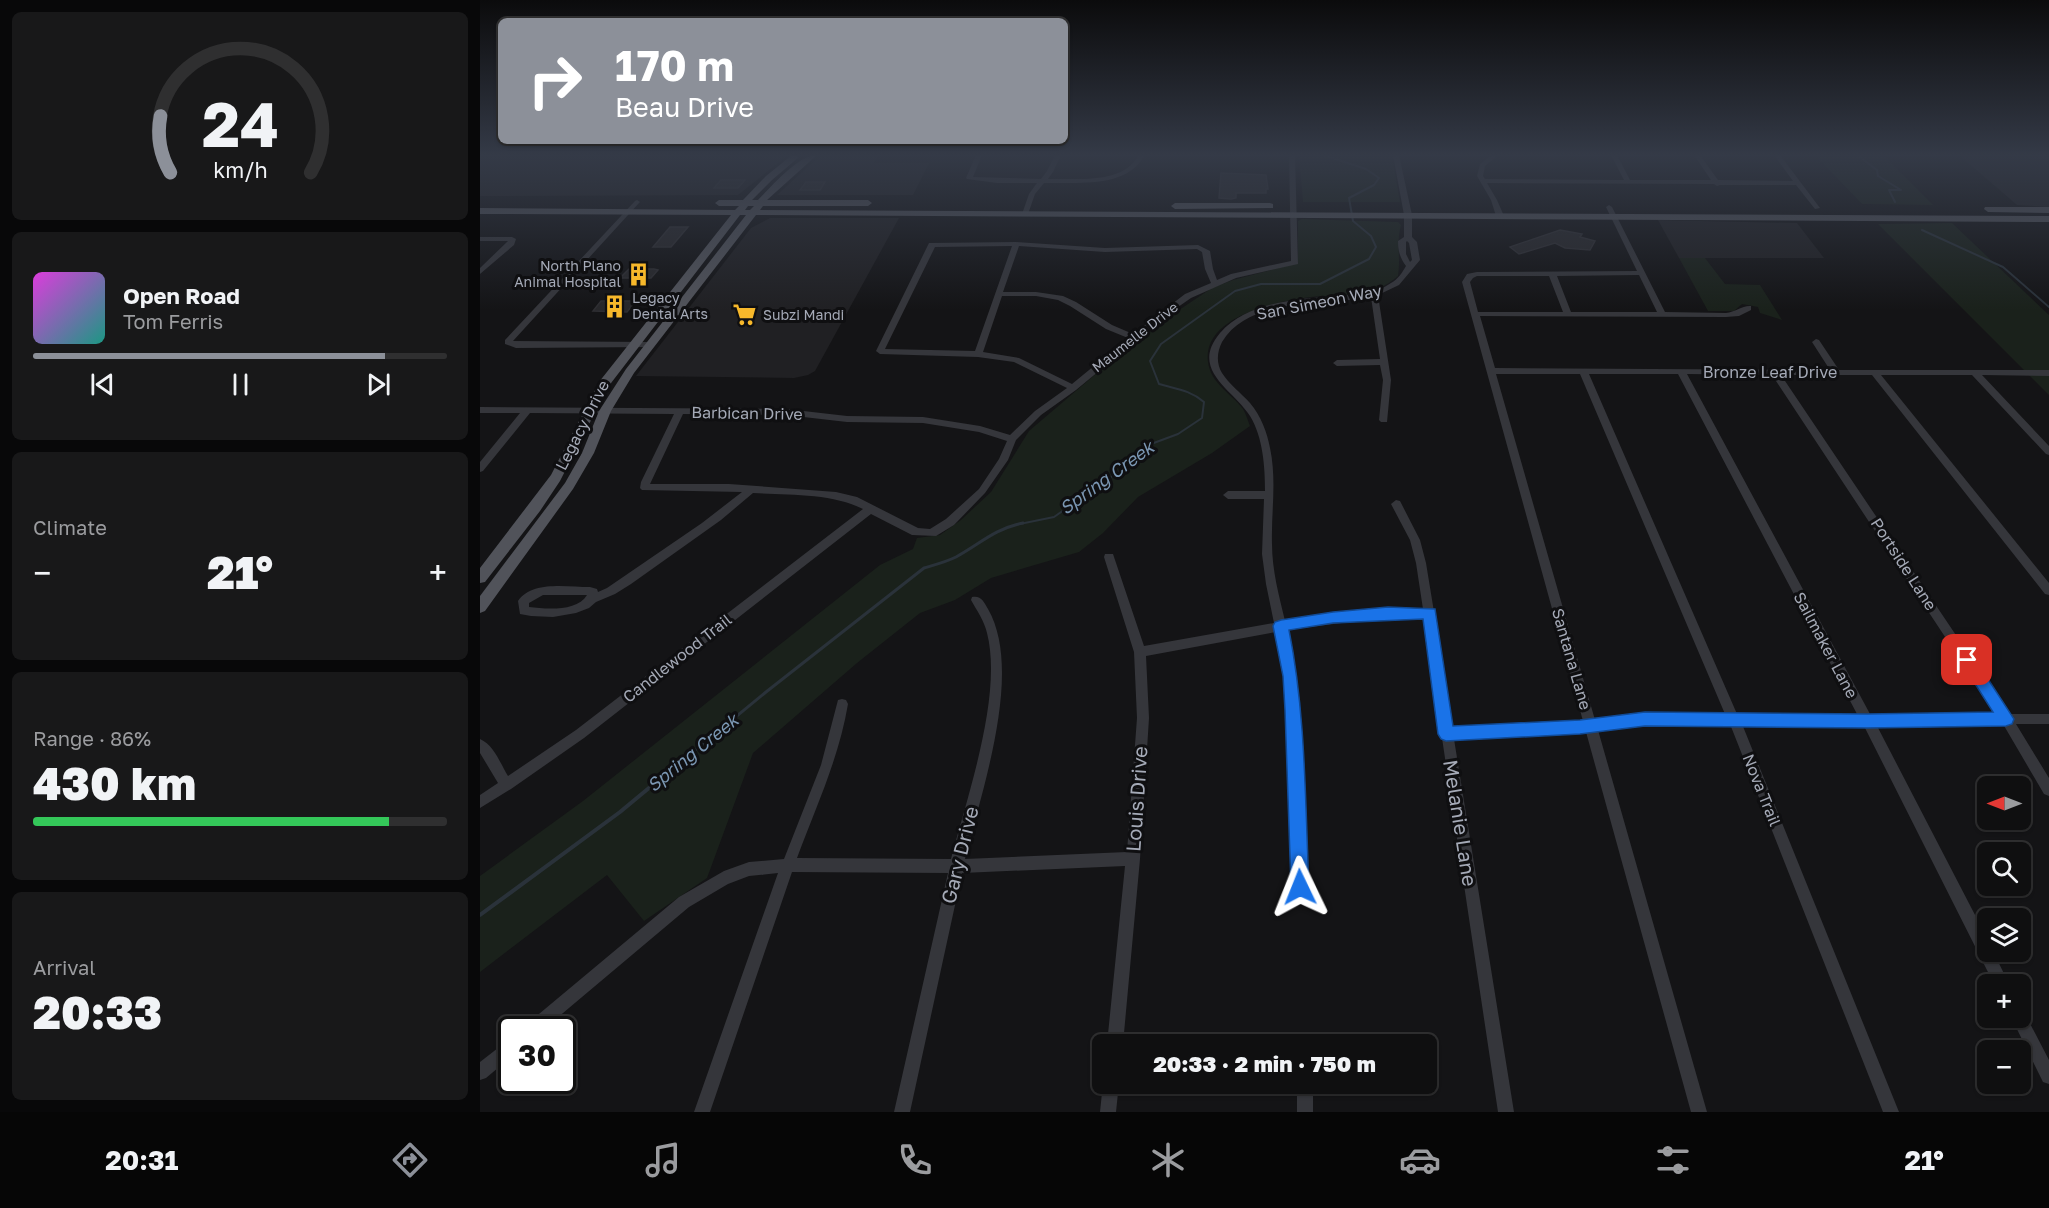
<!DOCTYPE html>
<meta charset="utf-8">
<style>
:root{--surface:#0f0f10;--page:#181819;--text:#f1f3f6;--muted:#9b9c9f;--line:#2f2f30;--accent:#8c9099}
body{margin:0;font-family:"Golos Text",sans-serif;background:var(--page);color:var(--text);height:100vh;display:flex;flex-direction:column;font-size:22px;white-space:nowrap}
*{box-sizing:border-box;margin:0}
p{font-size:20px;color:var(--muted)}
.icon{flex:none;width:33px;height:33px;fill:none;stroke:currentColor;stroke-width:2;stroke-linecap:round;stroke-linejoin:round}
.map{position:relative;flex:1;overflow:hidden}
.details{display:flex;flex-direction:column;gap:12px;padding:12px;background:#080809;width:480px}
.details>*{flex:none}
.hud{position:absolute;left:18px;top:18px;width:570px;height:126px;border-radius:9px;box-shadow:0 2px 4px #0004,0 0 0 2px var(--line);background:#8c9099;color:#fff;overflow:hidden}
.needle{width:39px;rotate:270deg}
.controls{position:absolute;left:1497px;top:776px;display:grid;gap:12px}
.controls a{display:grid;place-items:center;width:54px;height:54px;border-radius:9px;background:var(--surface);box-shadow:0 2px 4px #0004,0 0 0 2px var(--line);font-size:30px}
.speed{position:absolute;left:18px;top:1016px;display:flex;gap:12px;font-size:30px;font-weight:700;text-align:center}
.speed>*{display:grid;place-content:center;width:78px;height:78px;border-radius:50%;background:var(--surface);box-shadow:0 2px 4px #0004,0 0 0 2px var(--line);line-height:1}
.speed .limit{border:3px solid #111;border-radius:9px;background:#fff;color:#111}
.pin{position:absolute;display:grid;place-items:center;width:51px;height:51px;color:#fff;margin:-26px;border-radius:12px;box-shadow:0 3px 9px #0006}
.me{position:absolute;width:66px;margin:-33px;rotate:358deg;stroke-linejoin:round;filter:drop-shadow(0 0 4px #0008)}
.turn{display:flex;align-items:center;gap:21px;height:126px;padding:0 18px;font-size:27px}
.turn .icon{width:78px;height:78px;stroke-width:2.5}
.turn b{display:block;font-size:42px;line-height:51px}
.big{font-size:45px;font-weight:800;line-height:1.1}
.details .card{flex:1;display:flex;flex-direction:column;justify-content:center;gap:9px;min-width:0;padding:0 21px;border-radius:9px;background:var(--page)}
.details .dial{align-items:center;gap:0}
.dial svg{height:156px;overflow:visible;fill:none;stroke:var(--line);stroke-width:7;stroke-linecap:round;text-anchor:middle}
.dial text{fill:var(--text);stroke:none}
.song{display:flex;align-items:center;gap:18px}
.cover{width:72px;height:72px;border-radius:9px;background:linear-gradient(135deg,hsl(300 70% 55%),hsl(170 70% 35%))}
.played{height:6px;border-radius:3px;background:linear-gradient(90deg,var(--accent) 85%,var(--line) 85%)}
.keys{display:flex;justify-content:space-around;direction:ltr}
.heat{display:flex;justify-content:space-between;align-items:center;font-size:33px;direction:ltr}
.charge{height:9px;border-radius:4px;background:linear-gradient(90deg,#34c759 86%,var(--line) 0)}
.trip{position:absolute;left:612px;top:1034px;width:345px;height:60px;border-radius:9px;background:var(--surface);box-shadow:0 2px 4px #0004,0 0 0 2px var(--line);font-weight:800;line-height:60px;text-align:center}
.menu{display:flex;height:96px;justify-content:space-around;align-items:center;background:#060606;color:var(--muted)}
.menu .icon{width:42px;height:42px}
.menu .on{color:var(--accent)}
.menu b{font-size:27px;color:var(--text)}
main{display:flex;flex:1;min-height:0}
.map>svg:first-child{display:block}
.built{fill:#202023}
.green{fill:#1a211b}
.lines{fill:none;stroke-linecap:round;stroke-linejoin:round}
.stream-far2{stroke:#2a323a;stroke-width:2}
.stream-far1{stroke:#2a323a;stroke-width:3}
.stream{stroke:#2a323a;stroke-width:4}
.building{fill:#27272a;stroke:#2e2e32;stroke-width:1.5}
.minor{fill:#35363b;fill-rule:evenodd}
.major{fill:#51535a;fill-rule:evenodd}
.route{fill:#1a73e8;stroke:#114b97;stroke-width:1.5}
.labels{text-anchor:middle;stroke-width:6;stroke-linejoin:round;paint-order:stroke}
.far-poi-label{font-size:14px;fill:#a5aab7;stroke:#0f0f11;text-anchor:start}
.far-street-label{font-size:14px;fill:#a5aab7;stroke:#0f0f11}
.street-label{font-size:16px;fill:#a5aab7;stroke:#0f0f11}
.water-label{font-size:18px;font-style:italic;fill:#7b97b3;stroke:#0f0f11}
.near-street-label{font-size:20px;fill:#a5aab7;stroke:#0f0f11}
</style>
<main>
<section class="details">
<div class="card dial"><svg viewBox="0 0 100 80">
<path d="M14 69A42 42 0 1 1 86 69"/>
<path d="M14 69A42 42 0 0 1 9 40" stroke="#8c9099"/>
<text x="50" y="56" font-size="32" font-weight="700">24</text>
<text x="50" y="72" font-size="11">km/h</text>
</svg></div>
<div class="card">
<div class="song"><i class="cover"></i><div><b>Open Road</b><p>Tom Ferris</p></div></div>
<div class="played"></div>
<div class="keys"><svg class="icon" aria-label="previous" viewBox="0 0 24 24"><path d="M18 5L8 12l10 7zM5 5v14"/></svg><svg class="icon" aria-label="pause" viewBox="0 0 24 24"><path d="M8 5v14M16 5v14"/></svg><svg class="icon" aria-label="next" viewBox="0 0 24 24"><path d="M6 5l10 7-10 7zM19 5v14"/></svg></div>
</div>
<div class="card"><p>Climate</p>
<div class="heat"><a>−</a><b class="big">21°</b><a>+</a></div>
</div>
<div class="card"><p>Range · 86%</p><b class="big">430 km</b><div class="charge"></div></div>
<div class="card"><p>Arrival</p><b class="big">20:33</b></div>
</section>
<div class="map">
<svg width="1569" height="1112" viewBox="0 0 1569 1112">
<rect width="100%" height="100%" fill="#141416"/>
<!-- built -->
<g class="built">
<polygon points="0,155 308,155 258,195 0,196"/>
<polygon points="341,155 398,155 394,163 449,163 433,195 297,195"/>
<polygon points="1479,155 1569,155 1569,207 1537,205"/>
<polygon points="290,218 419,218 335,371 328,375 314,378 156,376 271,228"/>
<polygon points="1178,220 1317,223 1344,258 1199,258"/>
</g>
<!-- green -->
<g class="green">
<polygon points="819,155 912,155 920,202 823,202"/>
<polygon points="1335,155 1403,155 1453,205 1382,204"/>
<path d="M822 219 918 222 921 225C916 243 921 258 918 276 907 286 893 292 877 294 862 297 846 295 831 297 798 301 722 316 728 362 731 384 751 393 763 409 766 414 768 421 770 426L732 453 658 497 623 533 599 552 511 578 475 600 440 613 377 663 273 753 227 878 164 921 127 875 0 972V876L103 801 400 565 433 549 437 538 460 535 481 520 511 492 549 431 631 361 702 308 732 288 753 280 818 263V221Z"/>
<polygon points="1472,223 1569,315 1569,395 1398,224"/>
<polygon points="1199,258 1225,258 1245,284 1280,285 1302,320 1280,313 1278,307 1262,304 1254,311 1228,311"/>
</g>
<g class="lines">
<!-- stream-far2 -->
<g class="stream-far2">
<polyline points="1377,155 1397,170 1398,176 1421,190 1409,190 1415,202"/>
<polyline points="1442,230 1523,267 1569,307"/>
<path d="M535 525 574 517 662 455 671 444 698 434 722 418 724 402C710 390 696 389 679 384L670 361 681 344 755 291 781 284H840L889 259 896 247 891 236 873 221 869 198 894 185 899 178 886 169 843 155"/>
</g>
<!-- stream-far1 -->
<path class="stream-far1" d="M173 785 286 692 444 568C454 565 466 562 476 557 500 544 514 529 543 523"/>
<!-- stream -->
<polyline class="stream" points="0,915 140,812 175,783"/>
</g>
<!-- building -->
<g class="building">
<polygon points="741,173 786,175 788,189 786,189 786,193 756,193 756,198 751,199 739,198"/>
<polygon points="241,180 265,180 258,188 234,188"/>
<polygon points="326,182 345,182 340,190 320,190"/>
<polygon points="190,227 208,227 191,247 173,247"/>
<polygon points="1080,230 1102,234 1100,237 1115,241 1110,250 1085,248 1075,243 1039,254 1030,247"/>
<polygon points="149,269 174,269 178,270 171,278 140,278"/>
<polygon points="121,301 156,301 147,312 113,311"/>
</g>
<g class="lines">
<!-- minor -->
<g class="minor">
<path d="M496 155H502L493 177 561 179 567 171 575 155H581L573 172 568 179C598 178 642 185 659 155H665C646 189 598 182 564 183L555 194 548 214 545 216 542 214 549 194 557 183H517L487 179 486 178Z"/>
<path d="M809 155H815L818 264 756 278 711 298 688 314 596 390 561 415 536 440 528 460 505 493 474 525 456 536 432 535 391 514 104 738 31 789 0 808V795L18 783 0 753V739C14 745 20 763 28 776L96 730 383 509C352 493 308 495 273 493L241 520 151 584 135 594 116 602 109 608 96 613 73 617 51 616 40 614 38 601C52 580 88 587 110 587L117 589 118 592 127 588 222 523 262 492 162 490 160 488 161 482 194 414 50 413 3 471 0 472V462L40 413H0V407L306 409 367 416 443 417 500 426 530 435 555 411 587 388 534 362 498 357 400 354 396 351 449 243 536 242 625 248 718 245 730 251 733 269 737 280 751 274 811 261ZM532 246 495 351 405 349 455 247ZM539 246 625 252 717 249 722 252 725 269 731 283 705 294 653 334 632 325 596 302 583 296 556 292H523ZM522 296H556L578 300 590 306 626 329 648 338 592 384 539 358 503 352ZM203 414 306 415 367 422 443 423 499 432 527 441 519 459 499 489 466 519 450 529 438 528 377 497 356 492 249 484H170ZM63 595H107C97 612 66 609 49 607V603Z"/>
<path d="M913 155H919L932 215V237L937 242 940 260 919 285 898 295 911 380 907 422H901L899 420 903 380 900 365 857 366 853 363 857 360 900 359 891 297C846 306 769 296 742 342 737 352 736 363 742 373 749 384 761 393 770 403 781 416 787 432 790 448 797 481 791 512 792 544 792 570 799 596 805 621L877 612 943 609 936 563 930 540 911 504 916 500 920 501 940 540 946 563 973 728 1103 721 982 282 987 274 997 272 1157 271 1126 207 1129 205 1132 207 1185 312 1246 313C1255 312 1263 305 1271 306V310L1259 316 1246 317 1000 316 1015 368 1350 370 1332 342 1336 339 1339 340 1359 370H1569V376L1502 375 1569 446V455L1566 454 1492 375H1401L1569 583V595L1565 594 1392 375H1301L1529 714H1569V724H1536L1569 778V796L1564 794 1523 724H1396L1508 940V951H1513L1529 984H1514L1383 724H1262L1419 1112H1403L1250 724H1165L1118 730 1227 1112H1211L1106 732 974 739 1034 1112H1018L962 738 960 734 961 732 944 618 877 621 807 630C827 714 824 801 827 887L825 892 820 894 815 892 813 887C811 802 815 715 796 632L666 656 669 718 660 859 643 1044H627L645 866 482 873 430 1112H414L468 873 312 872 230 1112H214L298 873 269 876 248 884 209 907 64 1029H44L47 1024 199 897 244 871 269 862 304 859 341 765 358 700 362 699 366 700 368 704C359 758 336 807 317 858L471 859C487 797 523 695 507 633 504 620 497 611 491 600L492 597C501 595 504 602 508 609 544 672 501 792 485 859L647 852 657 718 654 652 624 557 625 554H633L634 557 664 646 794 623 786 584 782 554 784 499H748L743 495 748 491H785C785 467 783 437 770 416 753 389 709 370 740 333 768 301 819 299 859 296 877 294 895 294 911 283 918 279 922 273 926 266 920 258 918 251 918 241L924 237V215ZM927 241 929 243 932 260 930 262 926 254V242ZM1159 275 1177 312H1091L1077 276ZM997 276H1069L1083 312H998L990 282 993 278ZM1016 374H1100L1245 714H1165L1115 720ZM1109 374H1198L1377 714H1257ZM1207 374 1292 375 1516 714H1390Z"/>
<polygon points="1012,155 1018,155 1005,166 1003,176 1005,179 1144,180 1131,155 1137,155 1150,180 1231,180 1214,155 1220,155 1238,180 1313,181 1294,155 1300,155 1340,208 1335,209 1316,185 1240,185 1237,186 1234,184 1007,183 1017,200 1024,216 1020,218 1016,216 1011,200 997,176 1000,164"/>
<polygon points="157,200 160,202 159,203 33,341 170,342 174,345 173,347 36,348 25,344 25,340 155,201"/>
<polygon points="0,237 32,237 36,239 34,245 0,274 0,268 28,241 0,241"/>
<polygon points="1540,1010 1544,1012 1569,1060 1569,1084 1563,1082 1531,1017 1540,1017"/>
<polygon points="32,1038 32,1056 6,1078 0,1080 0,1062 27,1041"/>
<polygon points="623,1083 639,1083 636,1112 620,1112"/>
<polygon points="823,1083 831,1084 833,1090 833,1112 817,1112 817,1090 819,1084"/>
</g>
<!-- major -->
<g class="major">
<path d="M312 155 319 157 292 180 272 200H278C291 187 318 155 337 155L287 200H388L392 203 388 206H283L280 210 1569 216V222L276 215 154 373 131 411 114 453 93 489 5 611 0 613V596L85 483 102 453 119 411 146 369 266 215H260L128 387 80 481 60 511 5 582 0 583V568L71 475 119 382 251 215 0 214V208L255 210 259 206H239L235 203 239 200H263L286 176ZM268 206H274L270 210H265Z"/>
<polygon points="790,203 793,204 793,208 695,209 691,206 695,203"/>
<polygon points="1505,207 1569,207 1569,213 1508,212 1504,209"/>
</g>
</g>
<!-- sky -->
<linearGradient id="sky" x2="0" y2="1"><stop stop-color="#0b0b0c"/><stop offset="0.5" stop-color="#343a47"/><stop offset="1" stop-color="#343a47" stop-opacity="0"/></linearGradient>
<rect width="1569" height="310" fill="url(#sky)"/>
<!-- route -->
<path class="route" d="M908 607 955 609 973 726 1100 720 1165 712 1387 714 1513 712 1480 660 1482 656 1487 654 1493 656 1534 719 1532 724 1526 726 1387 728 1165 726 1100 734 966 741 961 739 958 734 943 619 853 623 809 630C826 715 825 801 829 887L826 894 820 896 813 894 811 887 805 710 803 676 793 626 795 622 801 620 853 612Z"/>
<!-- icons -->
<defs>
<symbol id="building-bare" viewBox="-9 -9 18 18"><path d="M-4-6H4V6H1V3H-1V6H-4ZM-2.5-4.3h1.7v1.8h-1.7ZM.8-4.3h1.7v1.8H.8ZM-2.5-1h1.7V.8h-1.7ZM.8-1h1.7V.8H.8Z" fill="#f7b82b" stroke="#0f0f11" stroke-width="2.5" paint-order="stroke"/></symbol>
<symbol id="supermarket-bare" viewBox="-9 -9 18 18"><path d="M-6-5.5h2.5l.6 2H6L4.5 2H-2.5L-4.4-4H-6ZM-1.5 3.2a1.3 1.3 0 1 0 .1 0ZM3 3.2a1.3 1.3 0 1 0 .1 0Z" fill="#f7b82b" stroke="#0f0f11" stroke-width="2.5" paint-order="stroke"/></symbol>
</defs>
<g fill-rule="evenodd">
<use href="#building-bare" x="142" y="258" width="33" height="33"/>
<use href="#building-bare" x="118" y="290" width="33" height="33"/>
<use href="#supermarket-bare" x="248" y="298" width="33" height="33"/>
</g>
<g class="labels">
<!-- far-poi labels -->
<g class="far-poi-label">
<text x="141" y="271" text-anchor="end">North Plano<tspan x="141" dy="16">Animal Hospital</tspan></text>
<text x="152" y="303">Legacy<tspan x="152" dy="16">Dental Arts</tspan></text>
<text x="283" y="320">Subzi Mandi</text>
</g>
<!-- far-street labels -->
<g class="far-street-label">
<text transform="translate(655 337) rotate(-38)" y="5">Maumelle Drive</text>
</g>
<!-- street labels -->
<g class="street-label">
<text transform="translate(839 302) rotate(-11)" y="6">San Simeon Way</text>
<text x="1290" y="378">Bronze Leaf Drive</text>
<text transform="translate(267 413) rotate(1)" y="6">Barbican Drive</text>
<text transform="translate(102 425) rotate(-63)" y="6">Legacy Drive</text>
<text transform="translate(1424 564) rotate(57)" y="6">Portside Lane</text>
<text transform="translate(1346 645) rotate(62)" y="6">Sailmaker Lane</text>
<text transform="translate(197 658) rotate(-38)" y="6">Candlewood Trail</text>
<text transform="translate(1092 659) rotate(74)" y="6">Santana Lane</text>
<text transform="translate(1282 790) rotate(68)" y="6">Nova Trail</text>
</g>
<!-- water labels -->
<g class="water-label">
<text transform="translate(627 478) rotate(-36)" y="6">Spring Creek</text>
<text transform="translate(213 753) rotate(-39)" y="6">Spring Creek</text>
</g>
<!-- near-street labels -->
<g class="near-street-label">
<text transform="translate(657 799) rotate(-86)" y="7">Louis Drive</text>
<text transform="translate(980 823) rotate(81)" y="7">Melanie Lane</text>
<text transform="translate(480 855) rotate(-76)" y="7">Gary Drive</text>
</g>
</g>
</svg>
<div class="controls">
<a><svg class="needle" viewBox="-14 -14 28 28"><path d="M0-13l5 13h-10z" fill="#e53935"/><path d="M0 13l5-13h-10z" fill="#9b9c9f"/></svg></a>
<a><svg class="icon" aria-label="search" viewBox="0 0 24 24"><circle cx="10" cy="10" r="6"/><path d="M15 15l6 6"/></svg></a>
<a><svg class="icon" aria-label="layers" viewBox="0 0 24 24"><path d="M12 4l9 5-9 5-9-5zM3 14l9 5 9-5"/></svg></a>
<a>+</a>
<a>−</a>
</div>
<div class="speed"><div class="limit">30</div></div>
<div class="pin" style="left:1487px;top:660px;background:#d93025"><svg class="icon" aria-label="arrive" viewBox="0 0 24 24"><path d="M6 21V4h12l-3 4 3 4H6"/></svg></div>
<svg class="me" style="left:820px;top:887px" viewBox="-20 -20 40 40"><path d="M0-17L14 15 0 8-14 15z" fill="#1a73e8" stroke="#fff" stroke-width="4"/></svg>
<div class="trip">20:33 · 2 min · 750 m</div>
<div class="hud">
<div class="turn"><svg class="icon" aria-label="right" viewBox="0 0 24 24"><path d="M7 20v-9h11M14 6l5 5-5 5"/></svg><div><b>170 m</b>Beau Drive</div></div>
</div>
</div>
</main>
<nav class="menu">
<b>20:31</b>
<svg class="icon on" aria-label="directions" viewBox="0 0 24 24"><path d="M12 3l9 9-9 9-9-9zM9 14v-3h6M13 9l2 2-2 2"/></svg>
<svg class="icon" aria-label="music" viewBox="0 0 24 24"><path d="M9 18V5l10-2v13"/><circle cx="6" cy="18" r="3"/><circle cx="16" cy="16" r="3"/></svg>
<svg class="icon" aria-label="phone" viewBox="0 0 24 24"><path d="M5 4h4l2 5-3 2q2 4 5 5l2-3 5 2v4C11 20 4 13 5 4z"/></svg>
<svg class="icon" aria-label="climate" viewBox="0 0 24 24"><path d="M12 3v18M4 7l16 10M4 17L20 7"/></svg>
<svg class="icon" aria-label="car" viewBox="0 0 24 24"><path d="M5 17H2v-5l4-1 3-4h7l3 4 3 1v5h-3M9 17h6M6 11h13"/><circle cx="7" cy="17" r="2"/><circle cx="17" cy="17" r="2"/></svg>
<svg class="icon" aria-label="filters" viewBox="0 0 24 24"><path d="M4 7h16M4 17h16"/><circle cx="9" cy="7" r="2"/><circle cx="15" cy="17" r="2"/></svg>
<b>21°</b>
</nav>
